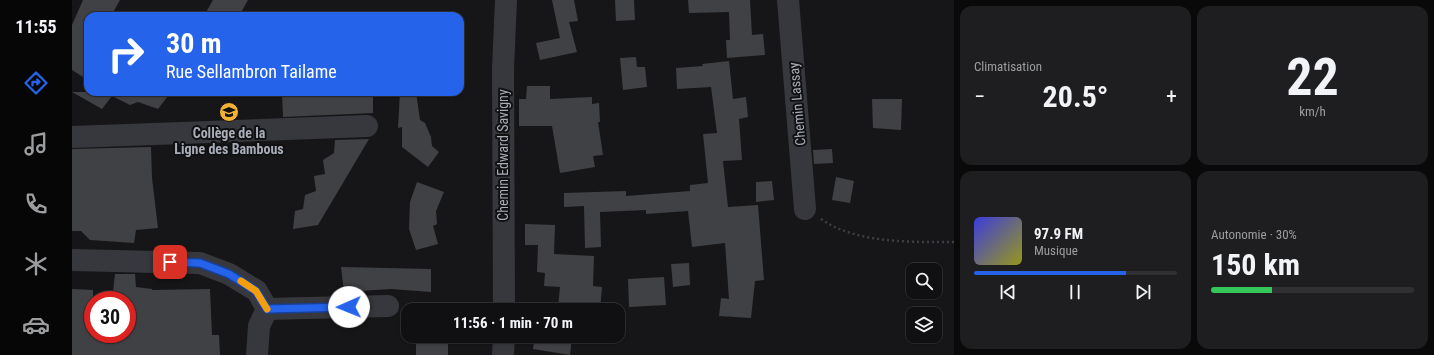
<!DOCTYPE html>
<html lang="fr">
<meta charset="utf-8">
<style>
:root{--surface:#101012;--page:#1e1e20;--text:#f1f3f6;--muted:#9c9d9f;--line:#303032;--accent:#2563eb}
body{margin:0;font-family:"Roboto Condensed",sans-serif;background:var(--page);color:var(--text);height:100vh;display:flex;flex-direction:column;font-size:15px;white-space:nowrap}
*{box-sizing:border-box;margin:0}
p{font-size:13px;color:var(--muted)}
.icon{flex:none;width:22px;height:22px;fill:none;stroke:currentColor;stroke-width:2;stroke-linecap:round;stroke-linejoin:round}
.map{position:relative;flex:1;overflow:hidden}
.details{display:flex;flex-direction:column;gap:6px;padding:6px;background:#09090a;width:480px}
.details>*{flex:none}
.hud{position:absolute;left:12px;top:12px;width:380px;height:84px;border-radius:12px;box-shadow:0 1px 3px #0004,0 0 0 1px var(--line);background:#2563eb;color:#fff;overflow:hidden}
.controls{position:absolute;left:834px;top:263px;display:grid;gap:8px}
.controls a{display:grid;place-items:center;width:36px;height:36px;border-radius:8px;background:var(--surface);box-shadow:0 1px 3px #0004,0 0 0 1px var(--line);font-size:20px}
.speed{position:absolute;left:12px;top:291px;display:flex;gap:8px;font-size:20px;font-weight:700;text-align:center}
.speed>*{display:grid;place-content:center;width:52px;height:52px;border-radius:50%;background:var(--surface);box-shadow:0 1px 3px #0004,0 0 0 1px var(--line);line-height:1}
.speed .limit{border:6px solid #d22;background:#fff;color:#111}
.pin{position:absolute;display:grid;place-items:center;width:34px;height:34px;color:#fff;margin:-17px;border-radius:8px;box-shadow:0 2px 6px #0006}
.me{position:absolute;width:44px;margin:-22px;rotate:269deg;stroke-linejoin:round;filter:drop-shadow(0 0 3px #0008)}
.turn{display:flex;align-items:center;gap:14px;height:84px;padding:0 16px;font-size:18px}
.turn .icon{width:52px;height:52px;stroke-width:2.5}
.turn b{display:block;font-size:28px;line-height:34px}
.big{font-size:30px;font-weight:700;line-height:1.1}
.details .card{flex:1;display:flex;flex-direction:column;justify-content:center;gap:6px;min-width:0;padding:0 14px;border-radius:12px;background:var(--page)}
.details .dial{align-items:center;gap:0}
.dial b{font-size:52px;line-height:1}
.song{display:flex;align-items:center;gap:12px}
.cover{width:48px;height:48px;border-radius:6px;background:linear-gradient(135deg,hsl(240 70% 55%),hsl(60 70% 35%))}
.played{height:4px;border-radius:2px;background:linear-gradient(90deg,var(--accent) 75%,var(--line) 75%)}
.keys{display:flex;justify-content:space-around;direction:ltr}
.heat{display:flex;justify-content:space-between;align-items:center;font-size:22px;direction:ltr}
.charge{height:6px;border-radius:3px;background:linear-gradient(90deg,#34c759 30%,var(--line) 0)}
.details .tiles{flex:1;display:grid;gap:6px;grid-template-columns:repeat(2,1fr)}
.trip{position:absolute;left:329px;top:303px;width:224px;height:40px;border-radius:12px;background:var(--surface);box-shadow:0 1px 3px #0004,0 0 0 1px var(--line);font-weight:700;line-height:40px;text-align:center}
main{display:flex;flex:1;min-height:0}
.menu{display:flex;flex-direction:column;width:72px;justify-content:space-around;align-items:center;background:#060607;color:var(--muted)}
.menu .icon{width:28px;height:28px}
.menu .current{color:var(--accent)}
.menu b{font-size:18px;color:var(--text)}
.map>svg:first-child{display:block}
.building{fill:#404145}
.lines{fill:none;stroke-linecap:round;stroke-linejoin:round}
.path{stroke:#3d3f44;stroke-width:2.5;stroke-dasharray:2 3;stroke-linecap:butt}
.minor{stroke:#37383d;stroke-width:22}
.route-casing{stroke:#184099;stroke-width:10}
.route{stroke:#2563eb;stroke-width:7}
.slow{stroke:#f59e0b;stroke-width:7}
.labels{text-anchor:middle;stroke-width:4;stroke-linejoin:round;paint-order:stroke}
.street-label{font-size:14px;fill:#a8adb8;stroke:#111113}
.poi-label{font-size:14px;font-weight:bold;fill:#a8adb8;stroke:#111113}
</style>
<main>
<nav class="menu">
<b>11:55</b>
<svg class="icon current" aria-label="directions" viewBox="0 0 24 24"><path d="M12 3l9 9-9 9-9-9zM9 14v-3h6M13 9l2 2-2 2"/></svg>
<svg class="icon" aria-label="music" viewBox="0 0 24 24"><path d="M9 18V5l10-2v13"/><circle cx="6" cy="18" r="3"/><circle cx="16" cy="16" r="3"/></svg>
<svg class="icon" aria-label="phone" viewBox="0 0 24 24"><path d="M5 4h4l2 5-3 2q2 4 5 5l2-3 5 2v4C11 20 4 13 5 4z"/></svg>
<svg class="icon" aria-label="climate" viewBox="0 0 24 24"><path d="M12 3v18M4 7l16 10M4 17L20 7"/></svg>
<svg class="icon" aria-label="car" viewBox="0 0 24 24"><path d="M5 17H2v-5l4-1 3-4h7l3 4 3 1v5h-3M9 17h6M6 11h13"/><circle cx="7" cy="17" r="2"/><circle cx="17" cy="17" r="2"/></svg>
</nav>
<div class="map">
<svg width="882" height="355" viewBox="0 0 882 355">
<rect width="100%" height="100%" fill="#161618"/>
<!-- building -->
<g class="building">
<polygon points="11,0 48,0 39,16 16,16 16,80 0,70 0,25"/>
<polygon points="141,0 176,0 167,16 132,16"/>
<polygon points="480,0 502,0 506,21 497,22 505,52 468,60 464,43 488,38"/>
<polygon points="543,0 562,0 563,20 544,21"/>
<polygon points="616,0 678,0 680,35 691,34 693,55 655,58 654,40 658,40 657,12 617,13"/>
<polygon points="564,57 565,67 573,67 575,87 551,90 548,58"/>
<polygon points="657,61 661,99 674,97 676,117 667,119 670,160 651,161 656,207 686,205 692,280 683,281 679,318 647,316 649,298 657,299 653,243 620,247 616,211 574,214 574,210 528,212 529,247 513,248 512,206 492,207 492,193 554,191 554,196 618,191 618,185 636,183 631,134 645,133 639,87 605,89 604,68 631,66 630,64"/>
<polygon points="455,86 478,86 478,99 520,97 520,104 527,103 528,122 526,122 531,155 521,156 523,167 488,173 480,126 447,126 447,99 454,99"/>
<polygon points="0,92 99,92 86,109 66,102 58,105 40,96 30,109"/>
<polygon points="210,92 301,92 301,113 211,117"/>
<polygon points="328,92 344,92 348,120 353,123 359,137 360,146 367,152 356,167 330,147 330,127 326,128"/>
<polygon points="800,99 830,99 829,130 801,128"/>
<polygon points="297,139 246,225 221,229 223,211 231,209 233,195 244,191 242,176 253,174 251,160 262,153 263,140"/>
<polygon points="79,147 80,178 86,228 64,230 62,243 18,240 9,231 0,231 0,149"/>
<polygon points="760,149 761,163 742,164 741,150"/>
<polygon points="764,177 782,181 778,203 760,200"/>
<polygon points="700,181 702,200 684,202 684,182"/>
<polygon points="345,182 372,192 364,211 365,224 361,226 366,244 344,250 337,229 338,202"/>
<polygon points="453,224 483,225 482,254 522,256 521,286 530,287 528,310 486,307 488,287 472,286 473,273 465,272 466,245 453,245"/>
<polygon points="617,263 618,285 601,287 599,264"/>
<polygon points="269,267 359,269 359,292 319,289 272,292"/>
<polygon points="43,274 63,274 64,287 80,289 80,290 138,289 140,335 147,335 148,355 0,355 0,289 21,290 21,337 55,335 55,300 40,300"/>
<polygon points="592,277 594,305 557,307 556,279"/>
<polygon points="347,336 376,336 376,355 344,355 344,338 347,339"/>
<polygon points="463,336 500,336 498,355 461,349"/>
</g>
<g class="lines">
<!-- path -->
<g class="path">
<path d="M749 219C785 244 840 242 882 242"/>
<polyline points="335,307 414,309"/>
</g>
<!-- minor -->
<g class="minor">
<polyline points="716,0 733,209"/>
<polyline points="0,137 295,126"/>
<polyline points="0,260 128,263 157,274 185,291 195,309"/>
<polyline points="195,309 316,306"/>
<polyline points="432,310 431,69 434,0"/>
<polyline points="185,355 187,326 195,309"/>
<polyline points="431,355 432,336"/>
</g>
</g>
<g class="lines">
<defs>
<polyline id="route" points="98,262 128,263 157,274 184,291 195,309 277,307"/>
</defs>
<!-- route casing -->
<use href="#route" class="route-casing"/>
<!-- route -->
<use href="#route" class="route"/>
<!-- slow -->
<polyline class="slow" points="169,281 184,291 195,309"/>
</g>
<!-- icons -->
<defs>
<symbol id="school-disc" viewBox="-11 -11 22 22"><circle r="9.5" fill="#f2b134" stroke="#111113"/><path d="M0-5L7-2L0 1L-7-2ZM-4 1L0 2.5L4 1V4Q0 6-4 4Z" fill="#111"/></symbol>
</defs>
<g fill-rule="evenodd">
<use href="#school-disc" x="146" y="101" width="22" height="22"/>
</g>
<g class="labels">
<!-- street labels -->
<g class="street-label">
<text transform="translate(725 104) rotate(-95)" y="5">Chemin Lassay</text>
<text transform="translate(431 155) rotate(-90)" y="5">Chemin Edward Savigny</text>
</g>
<!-- poi labels -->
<g class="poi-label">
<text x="157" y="138">Collège de la<tspan x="157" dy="16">Ligne des Bambous</tspan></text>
</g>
</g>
</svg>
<div class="controls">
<a><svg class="icon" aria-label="search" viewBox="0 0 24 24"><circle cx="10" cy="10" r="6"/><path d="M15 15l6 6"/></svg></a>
<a><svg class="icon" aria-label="layers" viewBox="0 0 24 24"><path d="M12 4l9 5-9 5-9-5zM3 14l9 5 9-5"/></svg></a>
</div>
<div class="speed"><div class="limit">30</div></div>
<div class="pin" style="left:98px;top:262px;background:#d93025"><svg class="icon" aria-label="arrive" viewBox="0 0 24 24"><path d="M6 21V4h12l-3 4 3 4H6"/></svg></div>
<svg class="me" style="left:277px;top:307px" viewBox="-20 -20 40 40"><circle r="19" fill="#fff"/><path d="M0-13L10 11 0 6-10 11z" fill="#2563eb"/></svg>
<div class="trip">11:56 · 1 min · 70 m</div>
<div class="hud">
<div class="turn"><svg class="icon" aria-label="right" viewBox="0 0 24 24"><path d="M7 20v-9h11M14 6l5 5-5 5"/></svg><div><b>30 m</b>Rue Sellambron Tailame</div></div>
</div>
</div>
<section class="details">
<div class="tiles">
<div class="card"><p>Climatisation</p>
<div class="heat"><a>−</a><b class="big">20.5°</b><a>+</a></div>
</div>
<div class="card dial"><b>22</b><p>km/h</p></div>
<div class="card">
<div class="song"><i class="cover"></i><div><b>97.9 FM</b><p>Musique</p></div></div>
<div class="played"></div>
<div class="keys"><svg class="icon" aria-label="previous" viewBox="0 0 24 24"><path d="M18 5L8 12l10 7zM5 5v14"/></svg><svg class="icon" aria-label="pause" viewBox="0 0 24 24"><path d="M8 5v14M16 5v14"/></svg><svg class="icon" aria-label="next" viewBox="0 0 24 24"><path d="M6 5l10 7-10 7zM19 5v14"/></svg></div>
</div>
<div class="card"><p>Autonomie · 30%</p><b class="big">150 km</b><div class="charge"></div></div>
</div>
</section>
</main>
